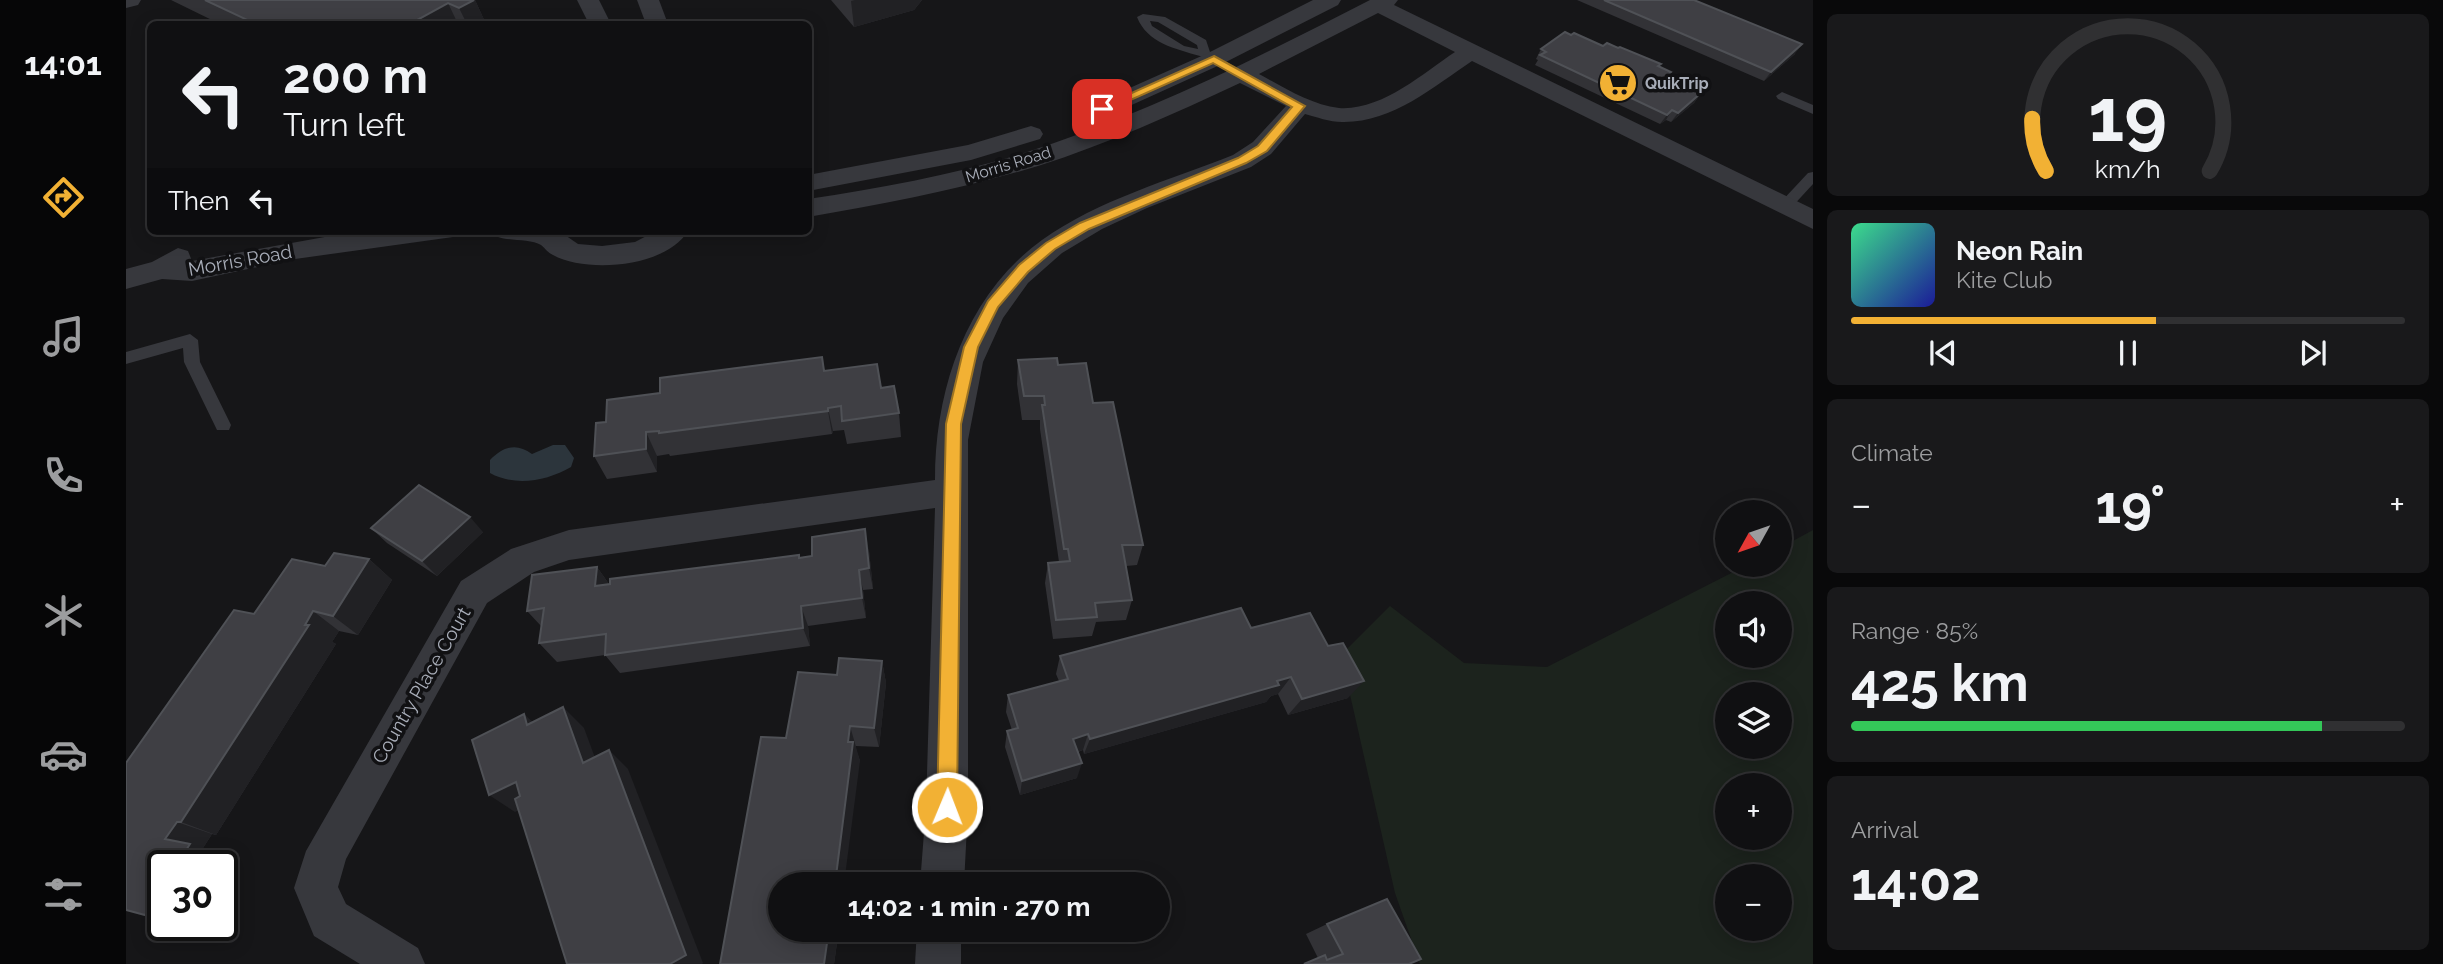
<!DOCTYPE html>
<meta charset="utf-8">
<style>
:root{--surface:#101012;--page:#19191b;--text:#f1f3f6;--muted:#9c9d9f;--line:#303032;--accent:#f2b134}
body{margin:0;font-family:Raleway,sans-serif;background:var(--page);color:var(--text);height:100vh;display:flex;flex-direction:column;font-size:26px;white-space:nowrap}
*{box-sizing:border-box;margin:0}
p{font-size:23px;color:var(--muted)}
.icon{flex:none;width:38px;height:38px;fill:none;stroke:currentColor;stroke-width:2;stroke-linecap:round;stroke-linejoin:round}
.map{position:relative;flex:1;overflow:hidden}
.side{display:flex;flex-direction:column;gap:14px;padding:14px;background:#09090a;width:630px}
.side>*{flex:none}
.banner{position:absolute;left:21px;top:21px;width:665px;height:214px;border-radius:10px;box-shadow:0 4px 18px #0003,0 0 0 2px var(--line);background:#101012;color:var(--text);overflow:hidden}
.needle{width:46px;rotate:230deg}
.controls{position:absolute;left:1589px;top:500px;display:grid;gap:14px}
.controls a{display:grid;place-items:center;width:77px;height:77px;border-radius:50%;background:var(--surface);box-shadow:0 4px 18px #0003,0 0 0 2px var(--line);font-size:35px}
.speed{position:absolute;left:21px;top:850px;display:flex;gap:14px;font-size:35px;font-weight:700;text-align:center}
.speed>*{display:grid;place-content:center;width:91px;height:91px;border-radius:50%;background:var(--surface);box-shadow:0 4px 18px #0003,0 0 0 2px var(--line);line-height:1}
.speed .limit{border:4px solid #111;border-radius:10px;background:#fff;color:#111}
.pin{position:absolute;display:grid;place-items:center;width:60px;height:60px;color:#fff;margin:-30px;border-radius:14px;box-shadow:0 4px 10px #0006}
.me{position:absolute;width:77px;margin:-38px;rotate:1deg;stroke-linejoin:round;filter:drop-shadow(0 0 5px #0008)}
.turn{display:flex;align-items:center;gap:24px;height:147px;padding:0 21px;font-size:32px}
.turn .icon{width:91px;height:91px;stroke-width:2.5}
.turn b{display:block;font-size:49px;line-height:60px}
.then{display:flex;align-items:center;height:66px;padding:0 21px;background:#0003;gap:14px;font-size:26px}
.big{font-size:52px;font-weight:700;line-height:1.1}
.side .card{flex:1;display:flex;flex-direction:column;justify-content:center;gap:10px;min-width:0;padding:0 24px;border-radius:10px;background:var(--page)}
.side .dial{align-items:center;gap:0}
.dial svg{height:182px;overflow:visible;fill:none;stroke:var(--line);stroke-width:7;stroke-linecap:round;text-anchor:middle}
.dial text{fill:var(--text);stroke:none}
.song{display:flex;align-items:center;gap:21px}
.cover{width:84px;height:84px;border-radius:10px;background:linear-gradient(135deg,hsl(150 70% 55%),hsl(240 70% 35%))}
.played{height:7px;border-radius:4px;background:linear-gradient(90deg,var(--accent) 55%,var(--line) 55%)}
.keys{display:flex;justify-content:space-around;direction:ltr}
.heat{display:flex;justify-content:space-between;align-items:center;font-size:38px;direction:ltr}
.charge{height:10px;border-radius:5px;background:linear-gradient(90deg,#34c759 85%,var(--line) 0)}
.trip{position:absolute;left:642px;top:872px;width:402px;height:70px;border-radius:35px;background:var(--surface);box-shadow:0 4px 18px #0003,0 0 0 2px var(--line);font-weight:700;line-height:70px;text-align:center}
main{display:flex;flex:1;min-height:0}
.tab-bar{display:flex;flex-direction:column;width:126px;justify-content:space-around;align-items:center;background:#060607;color:var(--muted)}
.tab-bar .icon{width:49px;height:49px}
.tab-bar .active{color:var(--accent)}
.tab-bar b{font-size:32px;color:var(--text)}
.map>svg:first-child{display:block}
.green{fill:#1c231d;fill-rule:evenodd}
.water{fill:#2c353c}
.lines{fill:none;stroke-linecap:round;stroke-linejoin:round}
.lane{fill:#37383d;fill-rule:evenodd}
.street{fill:#37383d;fill-rule:evenodd}
.wall{fill:#323236}
.shaded-wall{fill:#212124}
.building{fill:#3f3f44;stroke:#4f5156;stroke-width:2}
.route{fill:#f2b134;stroke:#9d7322;stroke-width:2}
.labels{text-anchor:middle;stroke-width:7;stroke-linejoin:round;paint-order:stroke}
.far-poi-label{font-size:16px;font-weight:bold;fill:#a8adb8;stroke:#111113;text-anchor:start}
.far-street-label{font-size:16px;fill:#a8adb8;stroke:#111113}
.street-label{font-size:19px;fill:#a8adb8;stroke:#111113}
</style>
<main>
<nav class="tab-bar">
<b>14:01</b>
<svg class="icon active" aria-label="directions" viewBox="0 0 24 24"><path d="M12 3l9 9-9 9-9-9zM9 14v-3h6M13 9l2 2-2 2"/></svg>
<svg class="icon" aria-label="music" viewBox="0 0 24 24"><path d="M9 18V5l10-2v13"/><circle cx="6" cy="18" r="3"/><circle cx="16" cy="16" r="3"/></svg>
<svg class="icon" aria-label="phone" viewBox="0 0 24 24"><path d="M5 4h4l2 5-3 2q2 4 5 5l2-3 5 2v4C11 20 4 13 5 4z"/></svg>
<svg class="icon" aria-label="climate" viewBox="0 0 24 24"><path d="M12 3v18M4 7l16 10M4 17L20 7"/></svg>
<svg class="icon" aria-label="car" viewBox="0 0 24 24"><path d="M5 17H2v-5l4-1 3-4h7l3 4 3 1v5h-3M9 17h6M6 11h13"/><circle cx="7" cy="17" r="2"/><circle cx="17" cy="17" r="2"/></svg>
<svg class="icon" aria-label="filters" viewBox="0 0 24 24"><path d="M4 7h16M4 17h16"/><circle cx="9" cy="7" r="2"/><circle cx="15" cy="17" r="2"/></svg>
</nav>
<div class="map">
<svg width="1687" height="964" viewBox="0 0 1687 964">
<rect width="100%" height="100%" fill="#161618"/>
<!-- green -->
<path class="green" d="M1687 530V964H1294L1269 893 1215 655 1264 606 1338 663 1421 667 1621 565H1654V548ZM1601 604H1654V656H1601ZM1601 695H1654V747H1601ZM1601 786H1654V838H1601ZM1601 877H1654V929H1601Z"/>
<!-- water -->
<path class="water" d="M427 445H439L448 458 445 467C421 481 389 487 364 473V460C377 447 390 442 406 454Z"/>
<g class="lines">
<!-- lane -->
<g class="lane">
<path d="M1017 14 1039 17 1080 40 1084 52 1123 75 1113 78C1100 71 1087 61 1074 56 1050 49 1021 43 1011 17ZM1024 21 1032 22 1071 45 1072 49 1058 46 1026 26Z"/>
<polygon points="1656,92 1687,105 1687,114 1652,99 1650,96"/>
<polygon points="1687,172 1687,184 1664,209 1654,209 1654,203 1682,173"/>
<polygon points="64,334 72,340 74,362 105,425 103,430 91,430 58,362 57,348 0,364 0,352"/>
</g>
<!-- street -->
<g class="street">
<polygon points="0,0 15,0 12,5 0,8"/>
<polygon points="451,0 473,0 485,24 463,24"/>
<polygon points="511,0 533,0 542,24 520,24"/>
<polygon points="1187,0 1215,0 1212,5 1096,64 988,113 979,115 970,113 967,108 970,103 1080,54"/>
<path d="M1244 0H1272L1268 5 1687 209V229L1346 61C1307 87 1266 123 1216 122 1204 122 1190 117 1179 114L1145 154 1125 167 1021 208 976 229 936 253 902 283 877 318 857 362 842 440V807L838 884H794L800 807 809 508 443 560 408 572 361 603 220 859 212 887 220 904 292 948 299 964H234L188 936 168 888 180 851 335 581 385 549 443 530 809 480C809 389 840 295 916 240 972 200 1044 180 1107 155L1127 142 1160 106 1114 83C1048 114 981 144 912 166 836 189 760 204 682 217V199C754 188 826 175 895 154 1017 116 1131 58 1244 0ZM1252 13 1329 52C1296 74 1255 111 1213 108 1185 105 1157 87 1133 74Z"/>
<polygon points="905,126 914,129 917,134 914,139 845,160 682,191 682,175 842,145"/>
<polygon points="232,231 331,231 327,237 169,259 66,281 36,279 0,289 0,269 26,262 52,248 62,251 66,261"/>
<path d="M368 231H433L452 244 476 246 509 242 530 231H562C540 267 462 274 427 255 422 253 419 248 415 245 405 239 384 241 372 237Z"/>
<polygon points="791,929 835,929 835,964 789,964"/>
</g>
</g>
<!-- wall -->
<g class="wall">
<polygon points="45,0 349,0 360,24 94,24"/>
<polygon points="705,0 796,0 788,10 728,27"/>
<polygon points="1451,0 1568,0 1669,54 1638,81"/>
<polygon points="1445,35 1477,46 1492,48 1535,64 1533,67 1543,75 1575,93 1568,103 1545,122 1540,120 1534,124 1409,65 1412,60 1410,59 1415,49"/>
<polygon points="892,360 932,365 967,403 1017,545 1011,565 1000,566 1006,600 1000,620 970,622 966,636 927,639 919,583 922,563 933,562 914,429 914,420 896,420 891,384"/>
<polygon points="699,371 755,388 773,413 775,437 721,444 718,430 707,431 706,434 544,456 543,454 531,456 531,472 481,479 468,456 480,422"/>
<polygon points="245,528 357,532 311,576 261,543"/>
<polygon points="743,551 747,589 737,590 740,618 682,626 684,646 494,673 479,655 431,662 413,643 416,627 401,611 471,567 483,584 673,555 674,558"/>
<polygon points="243,559 266,580 232,635 213,631 206,642 210,644 90,835 86,834 77,848 99,856 93,866 37,866 37,919 0,910 128,614 199,566"/>
<polygon points="1125,628 1222,698 1162,715 1152,694 1145,696 1140,702 958,754 957,750 952,752 951,778 894,795 879,747 881,731 886,730 880,712 882,695 933,681 930,674 934,656"/>
<polygon points="756,661 760,683 753,747 730,746 730,749 734,761 654,929 713,929 708,964 594,964 660,738 711,675"/>
<polygon points="1201,924 1283,963 1177,964 1192,958 1180,934"/>
</g>
<!-- shaded-wall -->
<g class="shaded-wall">
<polygon points="349,0 360,24 341,24 333,8"/>
<polygon points="729,0 796,0 788,10 728,27 725,1"/>
<polygon points="322,3 332,24 284,24"/>
<polygon points="1676,44 1669,54 1638,81 1645,72"/>
<polygon points="1575,93 1568,103 1545,122 1552,113"/>
<polygon points="1546,110 1540,120 1534,124 1541,115"/>
<polygon points="702,408 707,431 706,434 702,411"/>
<polygon points="520,432 531,456 531,472 520,449"/>
<polygon points="344,517 357,532 311,576 296,561"/>
<polygon points="739,529 743,551 747,589 743,568"/>
<polygon points="243,559 266,580 232,635 207,616"/>
<polygon points="471,567 485,587 469,586"/>
<polygon points="733,570 737,590 740,618 736,598"/>
<polygon points="675,606 682,626 684,646 677,628"/>
<polygon points="187,611 213,631 206,642 210,644 90,835 55,822"/>
<polygon points="756,661 760,683 753,747 748,728"/>
<polygon points="1165,677 1152,694 1145,696 1140,702 958,754 964,739"/>
<polygon points="1238,681 1222,698 1162,715 1176,699"/>
<polygon points="437,707 458,728 478,782 457,763"/>
<polygon points="398,714 421,735 401,725"/>
<polygon points="724,726 734,761 718,884 709,884"/>
<polygon points="962,734 957,750 943,754 947,739"/>
<polygon points="483,750 502,769 577,963 576,964 544,964"/>
<polygon points="956,763 951,778 894,795 896,781"/>
<polygon points="390,782 414,799 389,812 363,795"/>
<polygon points="51,822 86,834 77,848 99,856 93,866 50,866 39,839"/>
<polygon points="37,887 37,919 19,915"/>
<polygon points="703,929 713,929 708,964 698,964"/>
</g>
<!-- building -->
<g class="building">
<polygon points="79,0 348,0 333,8 322,3 284,24 130,24"/>
<polygon points="1478,0 1568,0 1676,44 1645,72"/>
<polygon points="1439,32 1445,35 1448,33 1477,46 1481,43 1492,48 1494,47 1535,64 1532,66 1545,72 1542,75 1574,89 1571,91 1575,93 1552,113 1546,110 1541,115 1414,55 1420,52 1415,49"/>
<polygon points="696,357 698,371 751,364 755,388 768,386 773,413 716,421 715,406 702,408 702,411 533,433 533,431 520,432 520,449 468,456 470,423 480,422 481,400 534,393 534,378"/>
<polygon points="931,358 932,365 960,363 967,403 987,402 1017,545 996,545 1006,600 969,603 971,617 930,620 922,563 944,561 942,549 938,549 916,405 919,405 918,396 898,396 892,360"/>
<polygon points="293,485 344,517 296,561 245,528"/>
<polygon points="739,529 743,568 733,570 736,598 675,606 677,628 479,655 480,634 413,643 418,608 401,611 406,575 471,567 469,586 484,584 484,579 673,555 673,558 686,556 686,537"/>
<polygon points="208,553 243,559 207,616 187,611 179,625 183,625 55,822 51,822 39,839 64,844 50,866 37,866 37,887 19,915 0,910 0,763 108,610 128,614 166,559 199,566"/>
<polygon points="1115,608 1125,628 1184,613 1202,646 1217,643 1238,681 1176,699 1165,677 1151,681 1153,685 964,739 962,734 947,739 956,763 896,781 881,731 892,728 882,695 942,679 934,656"/>
<polygon points="713,658 756,661 748,728 724,726 722,742 727,742 709,884 654,884 654,929 703,929 698,964 594,964 635,737 660,738 672,672 711,675"/>
<polygon points="437,707 457,763 483,750 560,955 544,964 441,964 389,799 394,796 390,782 363,795 346,740 398,714 401,725"/>
<polygon points="1261,899 1295,959 1283,964 1178,964 1199,955 1201,960 1217,954 1201,924"/>
</g>
<!-- route -->
<polygon class="route" points="1088,56 1179,106 1141,151 1120,163 963,229 929,249 902,272 872,307 852,347 835,424 831,807 828,814 821,816 814,814 811,807 820,424 838,347 862,301 893,265 920,243 954,223 1112,158 1132,146 1166,107 1087,63 980,111 970,109"/>
<!-- icons -->
<defs>
<symbol id="supermarket-disc" viewBox="-11 -11 22 22"><circle r="9.5" fill="#f2b134" stroke="#111113"/><path d="M-6-5.5h2.5l.6 2H6L4.5 2H-2.5L-4.4-4H-6ZM-1.5 3.2a1.3 1.3 0 1 0 .1 0ZM3 3.2a1.3 1.3 0 1 0 .1 0Z" fill="#111"/></symbol>
</defs>
<g fill-rule="evenodd">
<use href="#supermarket-disc" x="1470" y="61" width="44" height="44"/>
</g>
<g class="labels">
<!-- far-poi labels -->
<g class="far-poi-label">
<text x="1519" y="89">QuikTrip</text>
</g>
<!-- far-street labels -->
<g class="far-street-label">
<text transform="translate(882 164) rotate(-17)" y="6">Morris Road</text>
</g>
<!-- street labels -->
<g class="street-label">
<text transform="translate(114 260) rotate(-10)" y="7">Morris Road</text>
<text transform="translate(295 685) rotate(-60)" y="7">Country Place Court</text>
</g>
</g>
</svg>
<div class="controls">
<a><svg class="needle" viewBox="-14 -14 28 28"><path d="M0-13l5 13h-10z" fill="#e53935"/><path d="M0 13l5-13h-10z" fill="#9c9d9f"/></svg></a>
<a><svg class="icon" aria-label="sound" viewBox="0 0 24 24"><path d="M4 9h4l5-4v14l-5-4H4zM17 9q2 3 0 6"/></svg></a>
<a><svg class="icon" aria-label="layers" viewBox="0 0 24 24"><path d="M12 4l9 5-9 5-9-5zM3 14l9 5 9-5"/></svg></a>
<a>+</a>
<a>−</a>
</div>
<div class="speed"><div class="limit">30</div></div>
<div class="pin" style="left:976px;top:109px;background:#d93025"><svg class="icon" aria-label="arrive" viewBox="0 0 24 24"><path d="M6 21V4h12l-3 4 3 4H6"/></svg></div>
<svg class="me" style="left:821px;top:807px" viewBox="-20 -20 40 40"><circle r="17" fill="#f2b134" stroke="#fff" stroke-width="3"/><path d="M0-11L8 9 0 5-8 9z" fill="#fff"/></svg>
<div class="trip">14:02 · 1 min · 270 m</div>
<div class="banner">
<div class="turn"><svg class="icon" aria-label="left" viewBox="0 0 24 24"><path d="M17 20v-9H6M10 6l-5 5 5 5"/></svg><div><b>200 m</b>Turn left</div></div>
<div class="then">Then<svg class="icon" aria-label="left" viewBox="0 0 24 24"><path d="M17 20v-9H6M10 6l-5 5 5 5"/></svg></div>
</div>
</div>
<section class="side">
<div class="card dial"><svg viewBox="0 0 100 80">
<path d="M14 69A42 42 0 1 1 86 69"/>
<path d="M14 69A42 42 0 0 1 8 46" stroke="#f2b134"/>
<text x="50" y="56" font-size="32" font-weight="700">19</text>
<text x="50" y="72" font-size="11">km/h</text>
</svg></div>
<div class="card">
<div class="song"><i class="cover"></i><div><b>Neon Rain</b><p>Kite Club</p></div></div>
<div class="played"></div>
<div class="keys"><svg class="icon" aria-label="previous" viewBox="0 0 24 24"><path d="M18 5L8 12l10 7zM5 5v14"/></svg><svg class="icon" aria-label="pause" viewBox="0 0 24 24"><path d="M8 5v14M16 5v14"/></svg><svg class="icon" aria-label="next" viewBox="0 0 24 24"><path d="M6 5l10 7-10 7zM19 5v14"/></svg></div>
</div>
<div class="card"><p>Climate</p>
<div class="heat"><a>−</a><b class="big">19°</b><a>+</a></div>
</div>
<div class="card"><p>Range · 85%</p><b class="big">425 km</b><div class="charge"></div></div>
<div class="card"><p>Arrival</p><b class="big">14:02</b></div>
</section>
</main>
